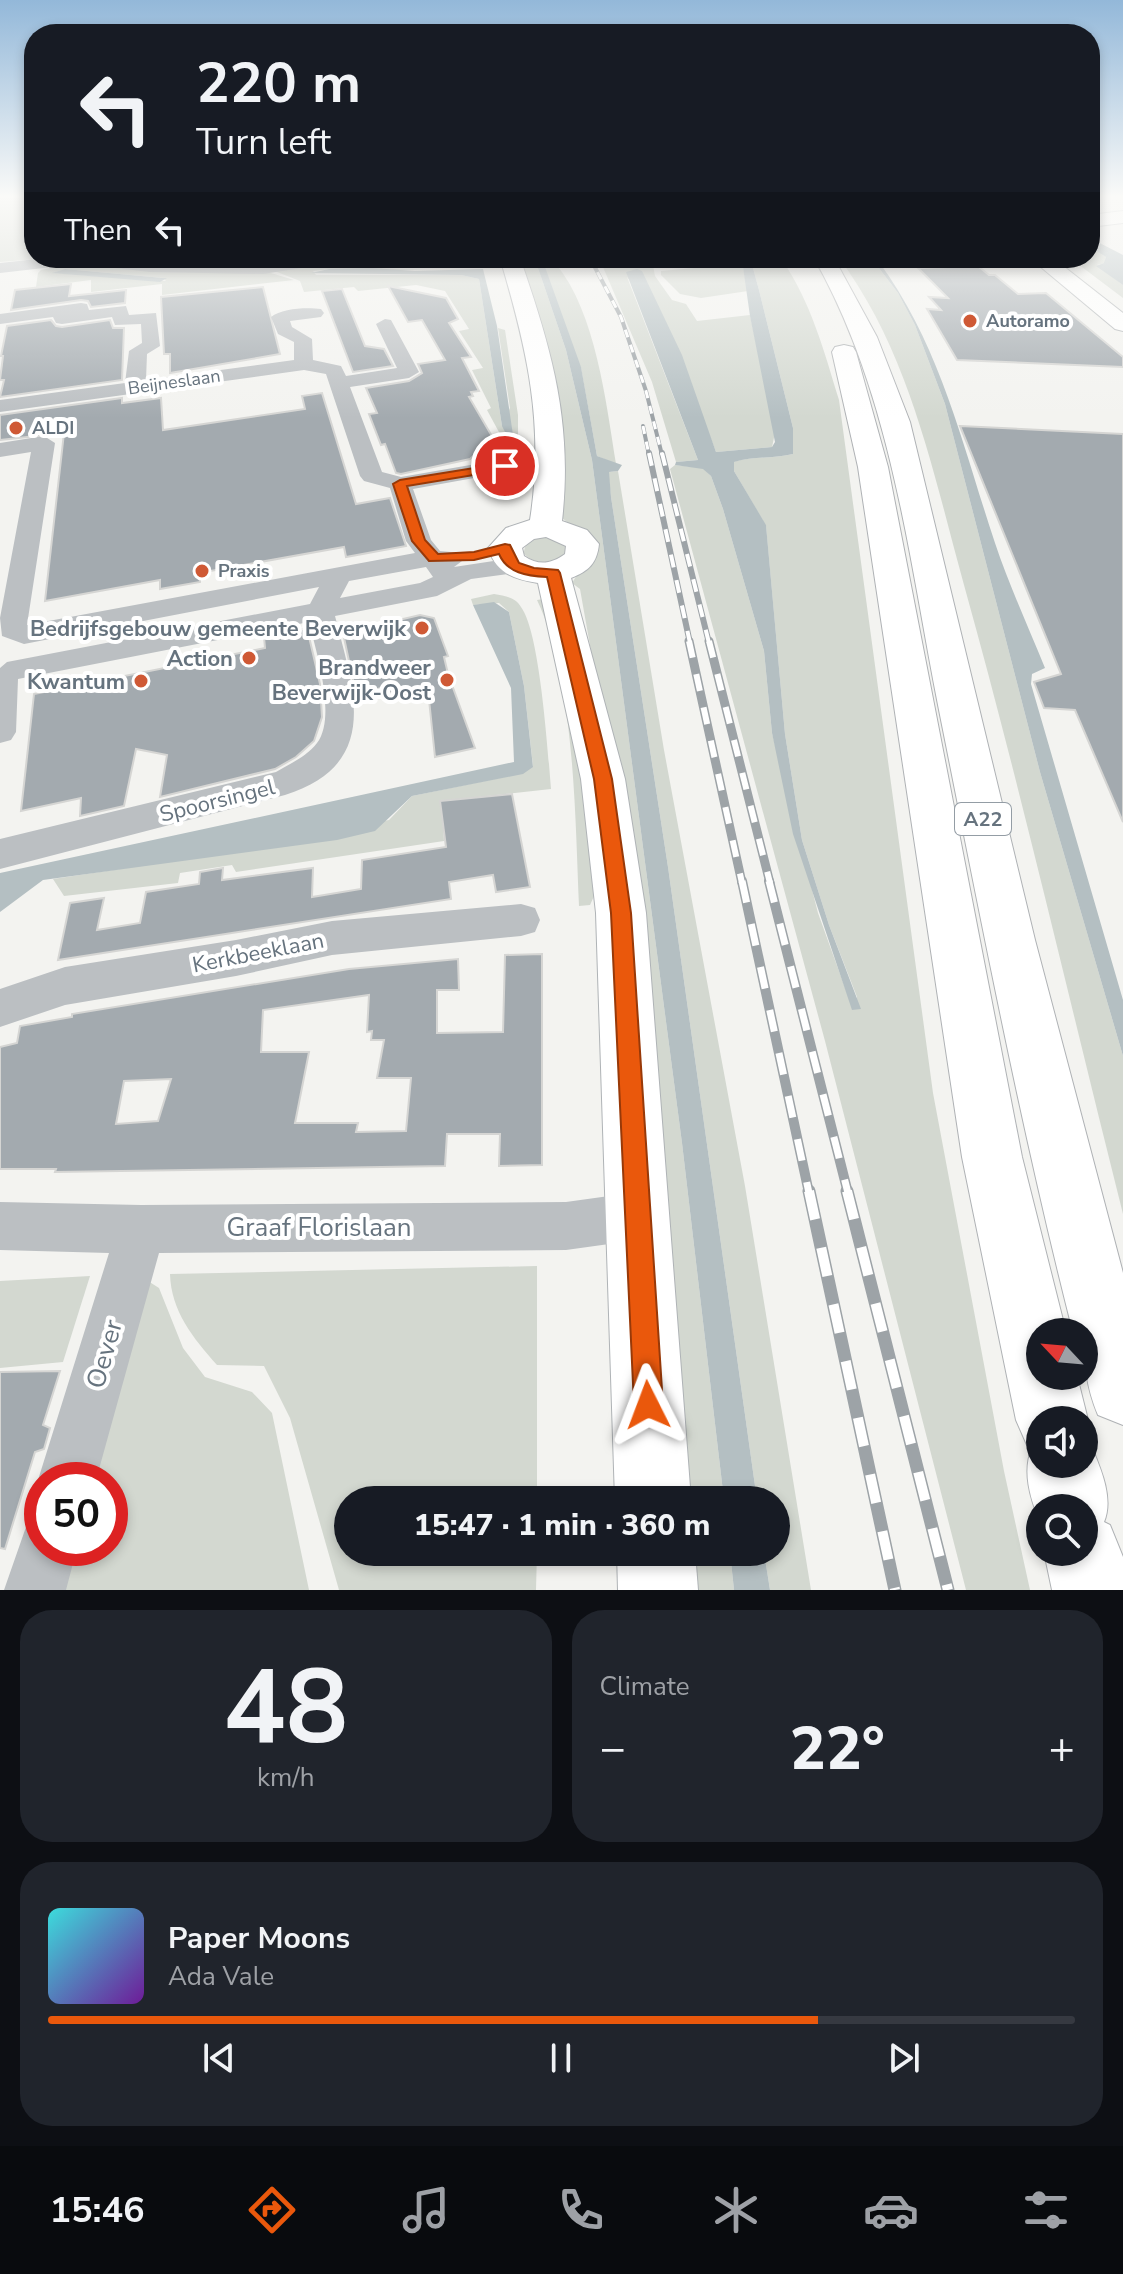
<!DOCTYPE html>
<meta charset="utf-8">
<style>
:root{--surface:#171b24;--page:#20242c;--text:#f1f3f6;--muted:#9ea1a6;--line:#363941;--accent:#ea580c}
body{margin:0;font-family:"Nunito Sans",sans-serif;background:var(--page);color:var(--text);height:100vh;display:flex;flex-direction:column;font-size:30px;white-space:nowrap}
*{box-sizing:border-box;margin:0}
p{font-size:26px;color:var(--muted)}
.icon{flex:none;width:44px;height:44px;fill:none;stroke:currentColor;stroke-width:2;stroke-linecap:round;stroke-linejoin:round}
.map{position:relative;height:1590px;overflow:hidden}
.drawer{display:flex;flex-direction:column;gap:20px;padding:20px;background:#0d0f14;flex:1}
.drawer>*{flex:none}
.hud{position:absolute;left:24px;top:24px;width:1076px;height:244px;border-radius:32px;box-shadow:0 4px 12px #0003;background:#171b24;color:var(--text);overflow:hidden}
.needle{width:52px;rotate:296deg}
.controls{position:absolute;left:1026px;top:1318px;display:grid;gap:16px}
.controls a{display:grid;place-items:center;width:72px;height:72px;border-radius:50%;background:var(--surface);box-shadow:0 4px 12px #0003;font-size:40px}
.speed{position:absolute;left:24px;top:1462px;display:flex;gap:16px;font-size:40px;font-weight:700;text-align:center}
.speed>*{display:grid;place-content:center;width:104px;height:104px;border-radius:50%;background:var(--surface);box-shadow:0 4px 12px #0003;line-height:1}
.speed .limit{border:12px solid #d22;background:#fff;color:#111}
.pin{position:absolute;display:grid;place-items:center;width:68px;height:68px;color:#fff;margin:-34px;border:4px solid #fff;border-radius:50%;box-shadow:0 2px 8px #0007}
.me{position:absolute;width:88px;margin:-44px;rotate:357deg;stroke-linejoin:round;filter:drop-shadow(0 0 6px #0008)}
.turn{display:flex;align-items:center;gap:28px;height:168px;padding:0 40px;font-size:36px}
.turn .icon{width:104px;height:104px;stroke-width:2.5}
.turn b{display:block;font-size:56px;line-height:68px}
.then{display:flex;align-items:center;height:76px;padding:0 40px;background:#0003;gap:16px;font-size:30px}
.big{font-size:60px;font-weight:800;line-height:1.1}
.drawer .tile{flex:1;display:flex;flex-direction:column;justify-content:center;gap:12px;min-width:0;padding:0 28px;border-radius:32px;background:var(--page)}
.drawer .dial{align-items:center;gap:0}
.dial b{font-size:104px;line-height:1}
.song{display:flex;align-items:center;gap:24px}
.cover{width:96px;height:96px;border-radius:12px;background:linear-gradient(135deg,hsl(180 70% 55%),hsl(280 70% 35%))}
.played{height:8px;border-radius:4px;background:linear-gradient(90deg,var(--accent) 75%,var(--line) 75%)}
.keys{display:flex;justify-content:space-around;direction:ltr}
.heat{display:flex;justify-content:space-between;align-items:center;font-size:44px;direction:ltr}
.drawer .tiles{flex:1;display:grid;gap:20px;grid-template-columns:1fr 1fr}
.tile:last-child{grid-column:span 2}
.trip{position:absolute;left:334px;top:1486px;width:456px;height:80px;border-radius:40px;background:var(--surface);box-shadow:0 4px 12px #0003;font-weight:800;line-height:80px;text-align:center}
.tab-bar{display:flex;height:128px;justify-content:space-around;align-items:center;background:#090b0e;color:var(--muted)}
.tab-bar .icon{width:56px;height:56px}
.tab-bar .current{color:var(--accent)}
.tab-bar b{font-size:36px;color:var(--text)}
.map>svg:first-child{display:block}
.green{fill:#d3d8d0;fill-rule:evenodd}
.water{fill:#b4bfc2}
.building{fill:#a3aaaf;stroke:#d5d5d3;stroke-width:2;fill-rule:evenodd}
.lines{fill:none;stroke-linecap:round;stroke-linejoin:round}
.major-casing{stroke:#afb3b6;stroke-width:2}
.highway-casing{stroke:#afb2b5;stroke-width:2}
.minor{fill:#bbbfc2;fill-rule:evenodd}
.major{fill:#fff;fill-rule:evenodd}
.highway{fill:#fff;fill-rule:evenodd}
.rail-far4-casing{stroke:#9da3a7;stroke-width:4}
.rail-far3-casing{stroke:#9da3a7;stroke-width:6}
.rail-far2-casing{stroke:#9da3a7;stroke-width:9}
.rail-far1-casing{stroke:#9da3a7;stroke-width:10}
.rail-casing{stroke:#9da3a7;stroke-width:13}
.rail-far4{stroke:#fff;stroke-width:3;stroke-dasharray:8;stroke-linecap:butt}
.rail-far3{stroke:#fff;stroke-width:4;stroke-dasharray:13;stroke-linecap:butt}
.rail-far2{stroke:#fff;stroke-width:6;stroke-dasharray:17;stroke-linecap:butt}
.rail-far1{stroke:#fff;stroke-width:7;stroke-dasharray:22;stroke-linecap:butt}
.rail{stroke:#fff;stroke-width:10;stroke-dasharray:29;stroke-linecap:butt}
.route{fill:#ea580c;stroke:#983908;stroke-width:2}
.poi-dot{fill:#cf5935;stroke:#fff;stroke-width:3}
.labels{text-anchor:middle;stroke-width:8;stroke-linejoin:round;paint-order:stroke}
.far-poi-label{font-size:18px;font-weight:bold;fill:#66737e;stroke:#fff;text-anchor:start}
.far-street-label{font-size:18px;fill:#66737e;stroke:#fff}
.shield{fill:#fff;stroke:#949da5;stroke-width:2}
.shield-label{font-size:20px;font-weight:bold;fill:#66737e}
.poi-label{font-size:22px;font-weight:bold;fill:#66737e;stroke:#fff;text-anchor:end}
.street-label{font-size:22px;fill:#66737e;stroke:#fff}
.near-street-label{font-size:26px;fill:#66737e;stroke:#fff}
</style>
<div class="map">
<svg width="1123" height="1590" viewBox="0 0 1123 1590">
<rect width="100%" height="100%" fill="#f3f3f0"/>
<!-- green -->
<g class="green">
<polygon points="0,196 34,196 34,258 50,258 0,262"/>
<polygon points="1090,247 1106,257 1105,263 1097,265 1123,285 1123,298 1070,258 1090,258"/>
<path d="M839 258H875L872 259 898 293 915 325 945 404 1040 772 1123 1056V1214C1070 1004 1022 793 964 585 933 473 910 353 839 258Z"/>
<polygon points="600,260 611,266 653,265 655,276 672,300 686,304 697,321 750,315 775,433 772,447 716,452 669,329 627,277 698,460 676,462 652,382"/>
<path d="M782 260C811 302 824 351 839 400L933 1093 1004 1471 1030 1590H966L825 1041 670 469 675 465 703 468 711 476 723 509 764 651 772 733 818 913 853 1010 857 997 829 925 802 840 785 734 766 526 734 471 733 462C753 456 773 459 793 454V428L759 290 753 268 743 267 748 291 701 298 680 294 661 275V271Z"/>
<path d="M84 261 261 270 294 280 162 295V284L91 292V280L36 287 38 273 41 270ZM65 269 163 278 166 281 53 273Z"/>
<path d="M556 264C596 313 606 402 616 464L597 456 581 368 538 268 566 350 592 460 682 1143 724 1500H680L584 653 591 651 580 589 572 583 577 575 572 526 562 518 520 266Z"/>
<polygon points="321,266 426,270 329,269 313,271 316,275 461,275 479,279 502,426 510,408 498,328 505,330 518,415 518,457 513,458 487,410 491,408 472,370 483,368 459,331 469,329 445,291 416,285 358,291 354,287 304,292 300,281 272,270"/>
<polygon points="618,471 664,750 745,1186 811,1590 770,1590 764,1552 776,1552 776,1500 757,1500 668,867 611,497 608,472"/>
<path d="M542 537 565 543 568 548 564 558C549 562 537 566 524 554 524 542 532 540 542 537Z"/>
<path d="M494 594C505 596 515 597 521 607 540 632 548 753 551 789L441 801 444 841 236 872 232 865 180 873 178 883 64 896 53 879 153 864 389 820 412 796 523 773 533 766 524 686 509 612 499 603 473 605 471 599Z"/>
<path d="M543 599 581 757 595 894 590 905 579 906C575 817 575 680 537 600Z"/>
<path d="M537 1266V1500H348V1552H537L536 1590H339L290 1418 264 1366 217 1365C193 1338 171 1311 170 1274Z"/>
<polygon points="90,1276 63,1362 0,1368 0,1281"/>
<polygon points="148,1281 159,1288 183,1348 205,1377 252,1392 272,1413 309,1590 64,1590 75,1548 110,1548 110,1480 94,1480"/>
<polygon points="684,1552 730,1552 734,1590 687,1590"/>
</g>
<!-- water -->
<g class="water">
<polygon points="1090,238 1123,255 1123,285 1096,266 1104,263 1106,257 1090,247"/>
<path d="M929 258 879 262C941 347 962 444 995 543 1009 585 1028 626 1045 668L1032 674 1031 684 1123 1000V1056L1040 772 945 404 915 325 898 293 872 259Z"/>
<polygon points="545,267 581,367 597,456 622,465 618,471 609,472 611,497 668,867 757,1500 724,1500 682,1143 592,460 566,350 538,268"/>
<path d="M743 267 753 268 759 290 793 428V454C773 459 754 456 734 462V471L766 525 785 734 802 840 829 925 861 1009 852 1010 793 834 772 733 764 651 723 509 711 476 703 469 675 465 676 462 698 460 626 272 637 269 642 271 682 355 716 452 772 447 775 442 750 316Z"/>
<polygon points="372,268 415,271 483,269 497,326 514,442 510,442 502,426 479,279 461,275 311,273 329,269"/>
<polygon points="65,269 163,278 167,278 160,282 52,273"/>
<polygon points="494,602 509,612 524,686 533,767 523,774 412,796 375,831 337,840 43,880 0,912 0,873 514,762 511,688 473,605"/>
<polygon points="730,1552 764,1552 770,1590 734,1590"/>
</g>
<!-- building -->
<g class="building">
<polygon points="978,266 989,275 995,275 1018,294 1046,293 1123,357 1123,367 957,360 927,309 941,310 929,297 948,298 918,268"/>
<polygon points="71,284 69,296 126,290 125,303 91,307 88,301 81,300 11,310 15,290"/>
<polygon points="388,286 446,298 458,319 449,323 471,357 462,358 479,391 471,392 473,396 469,397 493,438 470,459 401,474 396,473 385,444 381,445 369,414 377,413 366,388 409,381 422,373 418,364 445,360 422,320 408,322"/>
<polygon points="263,287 280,354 170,373 170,354 164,354 161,297"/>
<polygon points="342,289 365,346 384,349 393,366 353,372 322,291"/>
<polygon points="51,320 56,326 62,327 110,320 113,328 124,328 122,380 0,397 4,380 0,380 3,356 1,356 7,326"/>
<polygon points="322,393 356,504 390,498 406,546 346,557 344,547 199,573 200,582 160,589 160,580 45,601 64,433 0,440 0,415 122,398 122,403 161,398 163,430 305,409 302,396"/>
<polygon points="960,426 1123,434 1123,822 1075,710 1044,708 1034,682 1061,674"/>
<polygon points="420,615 434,618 448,656 444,657 448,674 475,748 435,757 428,690 388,693 386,687 356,694 343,633"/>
<polygon points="307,628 320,684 322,717 314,741 296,757 275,769 160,797 167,755 136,749 124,806 80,816 81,798 21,811 34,694 265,648 264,637"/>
<polygon points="512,794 530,887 496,892 493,875 449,882 451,899 58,960 70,903 104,898 97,930 140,923 146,892 199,884 200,872 223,868 222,880 313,868 312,897 361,889 362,860 446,847 440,801"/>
<path d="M542 954V1165L499 1166 500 1134H447L445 1166 55 1172 56 1169H0V1047L17 1043 20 1026 72 1017V1014L349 969 458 959 459 990H437V1033L503 1032 505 955ZM369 995 367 1032 372 1031 371 1040H384L377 1078H411L406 1131 356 1132 358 1123H295L309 1052H261L263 1010ZM171 1079 158 1121 116 1124 124 1081Z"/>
<polygon points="60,1371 43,1425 50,1428 44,1449 35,1452 5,1549 0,1548 0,1372"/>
</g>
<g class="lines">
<defs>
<g id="major">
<polygon points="1123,211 1123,223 1090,227 1090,215"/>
<path d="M500 258H520C552 350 573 423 562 521L587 530 599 544C597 563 589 571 571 578L625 779 646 913 691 1500H615L596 913 581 779 538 583C513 579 496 573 488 548L506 528 530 520C545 425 527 349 500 258ZM546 537 566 546 565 554C551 564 539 566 524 556L522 548 534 539Z"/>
<polygon points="1030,258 1053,258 1123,313 1123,331 1115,329"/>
<polygon points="617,1552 695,1552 698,1590 618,1590"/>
</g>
<g id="highway">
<path d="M814 258H834L877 337 910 422 1035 940 1123 1273V1425L1098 1415C1086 1386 1084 1363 1084 1332H1073C1020 1125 980 914 938 705 908 553 891 394 814 258Z"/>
<path d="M844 345 853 347 856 352 888 467 1022 1157 1066 1332H1040V1376H1077L1088 1420 1084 1429V1420H1040V1464H1084V1436L1088 1438C1098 1463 1115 1496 1104 1522L1110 1525 1123 1557V1590H1052L1044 1552H1084V1508H1040V1522C1030 1498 1022 1471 1032 1448L1027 1445 1016 1420 962 1157 858 467 832 352 835 347Z"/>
</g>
</defs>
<!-- major casing -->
<use href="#major" class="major-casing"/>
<!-- highway casing -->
<use href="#highway" class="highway-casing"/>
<!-- minor -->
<g class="minor">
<polygon points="46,258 263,264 303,258 342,258 334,263 263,274 150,272 79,264 0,273 0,263"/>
<polygon points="719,258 789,258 781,263 725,265 719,263"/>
<path d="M81 303 87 304 89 310 126 306 129 315 156 313 160 346 147 354 146 380 294 360V342L278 334 271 317C282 308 307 307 321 309L324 313 321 317 290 321 292 327 312 339 313 360 341 366 346 376 397 368 376 324 385 319 391 320 419 372 409 378 350 387 382 472 401 477 505 459 513 461 516 466 513 471 413 489 431 540 440 551 462 553 466 558 454 567 514 558 523 560 527 566 523 572 471 579 437 596 335 616C354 691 382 764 285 795L0 869V839L276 772C290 764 307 756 317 743 337 717 316 651 309 622L18 679 16 732 11 740 0 743V668L7 662 310 604 319 587 24 644 2 636 0 618 31 452 0 457V443L44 436 55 443 27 625 415 553 406 541 390 488 364 481 360 476 326 374 304 370 0 412V400L125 383 129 351 142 343 141 324 115 325 112 317 62 324 56 323 53 317 0 324V314ZM426 567 433 577 420 583 340 598 349 581Z"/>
<polygon points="521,904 535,908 540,920 535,932 521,936 332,955 236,976 65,1005 0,1027 0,989 65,967 236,940 332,921"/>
<polygon points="638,1192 655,1199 662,1216 655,1233 638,1240 566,1250 159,1253 96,1480 42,1480 42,1489 38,1480 109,1253 0,1250 0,1202 141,1205 566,1202"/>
<polygon points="42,1520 42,1548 77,1548 66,1590 4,1590 26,1527"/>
</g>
<!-- major -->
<use href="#major" class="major"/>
<!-- highway -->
<use href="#highway" class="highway"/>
<defs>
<g id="rail-far4">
<polyline points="590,258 621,317 646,391 662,455"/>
<polyline points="643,426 649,455"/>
</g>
<g id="rail-far3">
<polyline points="649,453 690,643"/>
<polyline points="662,453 709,643"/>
</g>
<g id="rail-far2">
<polyline points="689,641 742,883"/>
<polyline points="709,641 770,883"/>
</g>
<g id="rail-far1">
<polyline points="742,881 809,1193"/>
<polyline points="769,881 848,1193"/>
</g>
<g id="rail">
<polyline points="809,1191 895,1590"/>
<polyline points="847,1191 948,1590"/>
</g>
</defs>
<!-- rail-far4 casing -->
<use href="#rail-far4" class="rail-far4-casing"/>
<!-- rail-far3 casing -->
<use href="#rail-far3" class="rail-far3-casing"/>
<!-- rail-far2 casing -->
<use href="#rail-far2" class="rail-far2-casing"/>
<!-- rail-far1 casing -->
<use href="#rail-far1" class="rail-far1-casing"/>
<!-- rail casing -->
<use href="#rail" class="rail-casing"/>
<!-- rail-far4 -->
<use href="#rail-far4" class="rail-far4"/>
<!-- rail-far3 -->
<use href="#rail-far3" class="rail-far3"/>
<!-- rail-far2 -->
<use href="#rail-far2" class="rail-far2"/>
<!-- rail-far1 -->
<use href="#rail-far1" class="rail-far1"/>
<!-- rail -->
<use href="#rail" class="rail"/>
</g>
<!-- sky -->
<linearGradient id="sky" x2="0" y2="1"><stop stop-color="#93b8d9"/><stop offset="0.47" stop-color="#fafaf8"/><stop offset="1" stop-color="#fafaf8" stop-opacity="0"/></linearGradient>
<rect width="1123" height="418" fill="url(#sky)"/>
<!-- route -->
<path class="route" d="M505 463 511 466 510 469 407 486 425 540 438 554 474 552 505 544 510 545 519 563 534 568 558 570 560 573 612 779 631 913 663 1405 659 1416 648 1420 638 1416 634 1405 611 913 594 779 547 577C527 576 507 573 499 554L474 560 429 561 412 541 393 484 400 480Z"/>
<!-- markers -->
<g class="poi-dot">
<circle cx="970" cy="321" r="8"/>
<circle cx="16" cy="428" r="8"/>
<circle cx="202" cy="571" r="8"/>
<circle cx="422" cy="628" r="8"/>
<circle cx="249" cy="658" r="8"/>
<circle cx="447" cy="680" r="8"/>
<circle cx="141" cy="681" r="8"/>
</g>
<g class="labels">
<!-- far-poi labels -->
<g class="far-poi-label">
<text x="986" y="327">Autoramo</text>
<text x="32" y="434">ALDI</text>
<text x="218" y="577">Praxis</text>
</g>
<!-- far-street labels -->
<g class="far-street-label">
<text transform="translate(174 382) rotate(-8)" y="6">Beijneslaan</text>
</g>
<!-- shield labels -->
<rect class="shield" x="955" y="803" width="56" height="32" rx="6"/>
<g class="shield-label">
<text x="983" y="826">A22</text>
</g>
<!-- poi labels -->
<g class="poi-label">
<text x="406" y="636">Bedrijfsgebouw gemeente Beverwijk</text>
<text x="233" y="666">Action</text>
<text x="431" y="675">Brandweer<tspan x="431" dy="25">Beverwijk-Oost</tspan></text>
<text x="125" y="689">Kwantum</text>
</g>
<!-- street labels -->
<g class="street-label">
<text transform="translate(217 800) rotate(-14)" y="8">Spoorsingel</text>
<text transform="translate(258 952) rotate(-11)" y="8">Kerkbeeklaan</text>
</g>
<!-- near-street labels -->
<g class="near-street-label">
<text x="319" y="1236">Graaf Florislaan</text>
<text transform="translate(104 1354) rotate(-74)" y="9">Oever</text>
</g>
</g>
</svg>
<div class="controls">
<a><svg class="needle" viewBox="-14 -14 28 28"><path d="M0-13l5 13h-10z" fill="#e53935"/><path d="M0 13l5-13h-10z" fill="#9ea1a6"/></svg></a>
<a><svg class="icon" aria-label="sound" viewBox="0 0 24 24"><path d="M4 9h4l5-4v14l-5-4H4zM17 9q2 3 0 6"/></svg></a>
<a><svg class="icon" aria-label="search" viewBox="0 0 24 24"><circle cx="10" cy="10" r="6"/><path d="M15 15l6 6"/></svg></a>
</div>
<div class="speed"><div class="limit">50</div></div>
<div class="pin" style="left:505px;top:466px;background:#d93025"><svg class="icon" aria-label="arrive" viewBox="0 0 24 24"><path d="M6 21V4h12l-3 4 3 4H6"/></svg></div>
<svg class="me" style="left:648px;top:1405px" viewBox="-20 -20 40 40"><path d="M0-17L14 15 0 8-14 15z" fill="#ea580c" stroke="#fff" stroke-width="4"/></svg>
<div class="trip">15:47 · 1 min · 360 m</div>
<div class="hud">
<div class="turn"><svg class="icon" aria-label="left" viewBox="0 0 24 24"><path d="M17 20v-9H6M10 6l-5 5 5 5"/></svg><div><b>220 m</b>Turn left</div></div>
<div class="then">Then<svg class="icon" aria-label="left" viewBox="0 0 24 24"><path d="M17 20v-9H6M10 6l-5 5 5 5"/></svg></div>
</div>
</div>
<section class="drawer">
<div class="tiles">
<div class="tile dial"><b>48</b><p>km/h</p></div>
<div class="tile"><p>Climate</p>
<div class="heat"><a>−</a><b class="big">22°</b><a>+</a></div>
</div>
<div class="tile">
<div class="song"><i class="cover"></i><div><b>Paper Moons</b><p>Ada Vale</p></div></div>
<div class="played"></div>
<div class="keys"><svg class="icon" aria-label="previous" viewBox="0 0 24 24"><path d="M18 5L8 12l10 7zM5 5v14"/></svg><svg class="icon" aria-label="pause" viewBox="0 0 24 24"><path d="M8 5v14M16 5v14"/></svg><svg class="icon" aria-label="next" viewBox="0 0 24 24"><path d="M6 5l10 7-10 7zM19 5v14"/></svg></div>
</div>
</div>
</section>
<nav class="tab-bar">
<b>15:46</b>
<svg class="icon current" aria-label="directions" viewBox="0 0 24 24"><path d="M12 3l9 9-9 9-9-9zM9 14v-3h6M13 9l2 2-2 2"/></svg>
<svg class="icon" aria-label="music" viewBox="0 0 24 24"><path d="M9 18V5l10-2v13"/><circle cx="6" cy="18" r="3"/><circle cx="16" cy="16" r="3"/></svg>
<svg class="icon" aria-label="phone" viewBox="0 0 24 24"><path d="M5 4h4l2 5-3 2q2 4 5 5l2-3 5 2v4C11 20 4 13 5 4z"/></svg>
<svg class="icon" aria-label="climate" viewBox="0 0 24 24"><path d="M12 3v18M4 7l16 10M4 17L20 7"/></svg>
<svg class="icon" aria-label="car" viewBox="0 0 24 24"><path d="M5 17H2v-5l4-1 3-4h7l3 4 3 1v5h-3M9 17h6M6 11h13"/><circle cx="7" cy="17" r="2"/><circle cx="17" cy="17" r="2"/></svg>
<svg class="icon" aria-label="filters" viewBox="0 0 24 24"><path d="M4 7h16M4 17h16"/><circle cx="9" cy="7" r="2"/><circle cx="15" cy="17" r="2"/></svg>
</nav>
